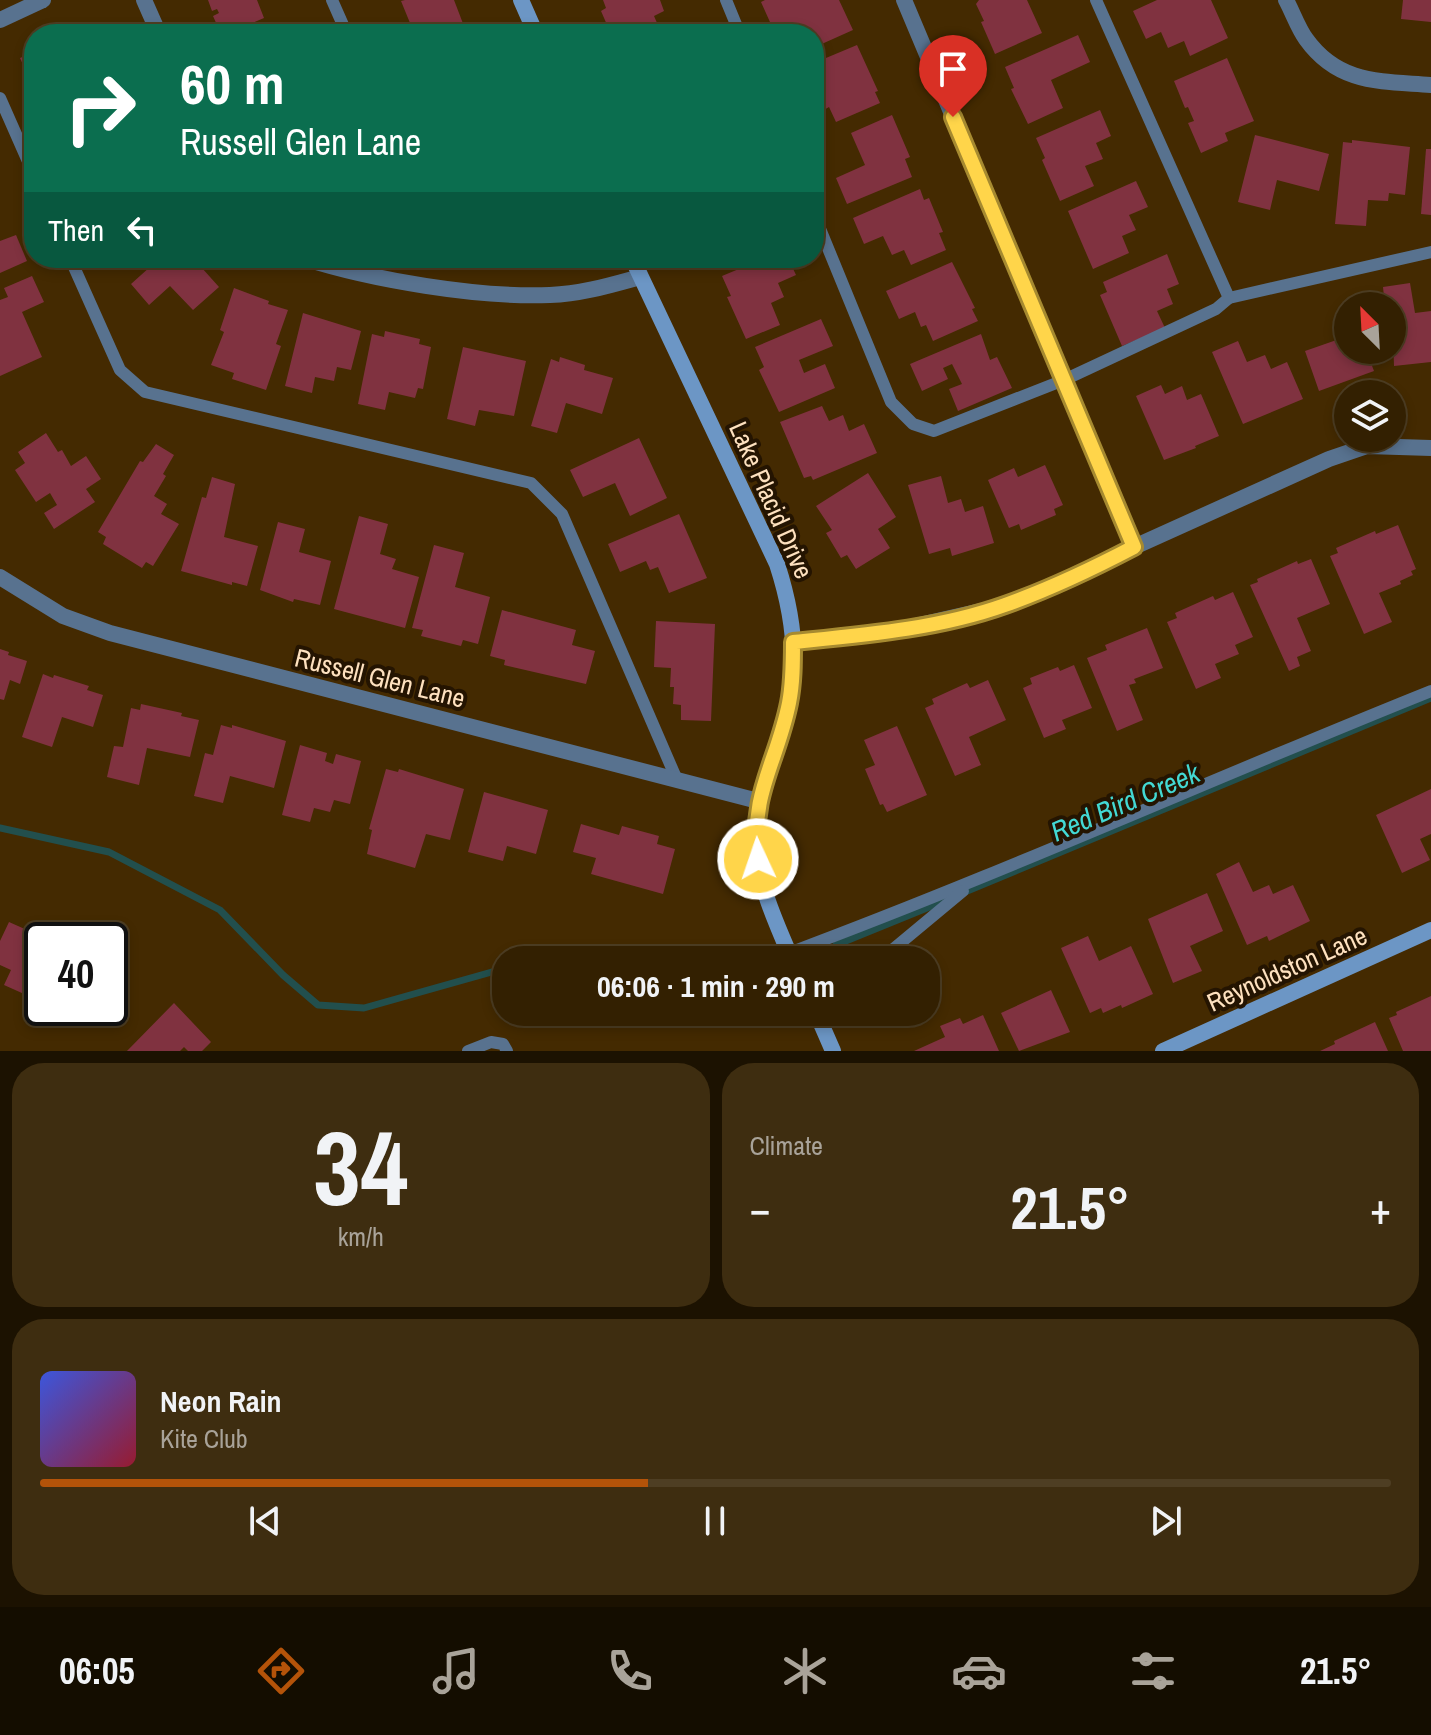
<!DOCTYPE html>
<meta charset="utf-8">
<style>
:root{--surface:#332001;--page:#3e2d10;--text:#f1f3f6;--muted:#a9a399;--line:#4e3e23;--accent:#b45309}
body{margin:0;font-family:"Archivo Narrow",sans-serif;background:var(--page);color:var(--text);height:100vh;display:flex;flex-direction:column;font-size:30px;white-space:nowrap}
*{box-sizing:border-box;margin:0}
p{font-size:26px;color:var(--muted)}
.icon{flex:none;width:44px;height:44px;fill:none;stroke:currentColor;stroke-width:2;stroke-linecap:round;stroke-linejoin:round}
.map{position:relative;height:1051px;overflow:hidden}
.side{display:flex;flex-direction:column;gap:12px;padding:12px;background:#1c1201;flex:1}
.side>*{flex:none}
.top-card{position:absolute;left:24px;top:24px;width:800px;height:244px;border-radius:32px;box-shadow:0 4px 12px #0003,0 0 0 2px var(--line);background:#0b6e4f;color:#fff;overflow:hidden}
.needle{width:52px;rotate:336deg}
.buttons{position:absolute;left:1334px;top:292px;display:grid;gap:16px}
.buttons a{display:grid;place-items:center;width:72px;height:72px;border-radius:50%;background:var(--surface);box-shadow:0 4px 12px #0003,0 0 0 2px var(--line);font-size:40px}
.speed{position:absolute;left:24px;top:922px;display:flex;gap:16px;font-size:40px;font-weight:700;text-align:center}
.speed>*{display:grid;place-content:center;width:104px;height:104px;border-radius:50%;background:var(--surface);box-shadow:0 4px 12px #0003,0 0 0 2px var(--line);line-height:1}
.speed .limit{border:4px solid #111;border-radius:12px;background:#fff;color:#111}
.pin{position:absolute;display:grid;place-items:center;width:68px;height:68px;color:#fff;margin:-82px -34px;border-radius:50% 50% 50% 0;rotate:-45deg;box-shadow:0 0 8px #0007}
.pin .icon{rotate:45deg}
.me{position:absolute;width:88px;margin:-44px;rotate:357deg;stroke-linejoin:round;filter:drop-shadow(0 0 6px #0008)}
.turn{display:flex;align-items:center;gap:28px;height:168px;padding:0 24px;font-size:36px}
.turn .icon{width:104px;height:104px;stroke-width:2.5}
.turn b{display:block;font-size:56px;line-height:68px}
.then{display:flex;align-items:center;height:76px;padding:0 24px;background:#0003;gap:16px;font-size:30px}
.big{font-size:60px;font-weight:800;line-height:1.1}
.side .tile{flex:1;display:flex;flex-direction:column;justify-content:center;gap:12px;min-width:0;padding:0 28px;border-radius:32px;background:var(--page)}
.side .dial{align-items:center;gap:0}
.dial b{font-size:104px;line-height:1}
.song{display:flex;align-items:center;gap:24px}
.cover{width:96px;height:96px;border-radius:12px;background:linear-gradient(135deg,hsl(230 70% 55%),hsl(350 70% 35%))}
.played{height:8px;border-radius:4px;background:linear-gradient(90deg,var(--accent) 45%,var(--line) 45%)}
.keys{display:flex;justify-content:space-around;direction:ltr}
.heat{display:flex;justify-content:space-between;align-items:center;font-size:44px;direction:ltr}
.side .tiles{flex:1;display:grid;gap:12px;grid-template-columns:1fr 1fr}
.tile:last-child{grid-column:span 2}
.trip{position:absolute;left:492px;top:946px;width:448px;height:80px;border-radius:32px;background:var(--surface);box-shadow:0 4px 12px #0003,0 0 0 2px var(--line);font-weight:800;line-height:80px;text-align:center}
.tabs{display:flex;height:128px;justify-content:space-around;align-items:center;background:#140d00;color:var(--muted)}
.tabs .icon{width:56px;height:56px}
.tabs .on{color:var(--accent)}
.tabs b{font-size:36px;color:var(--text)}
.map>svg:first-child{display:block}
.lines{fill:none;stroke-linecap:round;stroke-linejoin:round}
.stream{stroke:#224f4d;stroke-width:7}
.building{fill:#803240}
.lane{stroke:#58728f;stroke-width:12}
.street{stroke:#58728f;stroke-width:16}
.secondary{stroke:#6c96c5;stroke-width:16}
.route-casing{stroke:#a68a30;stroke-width:20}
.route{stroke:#ffd54a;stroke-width:14}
.labels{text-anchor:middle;stroke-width:8;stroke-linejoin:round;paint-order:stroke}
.street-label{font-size:26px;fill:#fee1bf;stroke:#241401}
.water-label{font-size:28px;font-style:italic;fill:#43d9d4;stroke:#241401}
</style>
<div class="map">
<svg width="1431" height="1051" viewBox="0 0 1431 1051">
<rect width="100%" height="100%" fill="#442a01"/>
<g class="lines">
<!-- stream -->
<g class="stream">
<polyline points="0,828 109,852 220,910 283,975 318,1005 364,1008 506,968"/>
<polyline points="960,894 1431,698"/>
<polyline points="836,945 949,899"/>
<polyline points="533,960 546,956 560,960"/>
</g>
</g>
<!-- building -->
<g class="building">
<polygon points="208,0 257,0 264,18 227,34 221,34 213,16 219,13 217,9 212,11"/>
<polygon points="405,0 454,0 467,34 410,34 406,24 410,23 401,1"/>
<polygon points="603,0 660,0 664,11 654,16 661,32 611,34 601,11 606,8"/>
<polygon points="765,0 839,0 853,30 815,47 814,34 809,34 807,28 794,34 787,34 783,26 774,31 761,2"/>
<polygon points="979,0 1027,0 1042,33 995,54 981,22 984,21 976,4"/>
<polygon points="1157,0 1211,0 1228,38 1190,56 1184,41 1168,48 1161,32 1146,39 1133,11"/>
<polygon points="1403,0 1431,0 1431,22 1401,19"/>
<polygon points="1078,35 1090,62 1051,80 1063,108 1028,124 1011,89 1014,88 1005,67"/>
<polygon points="857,45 878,91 875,92 880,103 836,122 829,107 822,111 814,95 814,63"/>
<polygon points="34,52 34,89 20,58"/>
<polygon points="1227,58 1254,121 1225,133 1228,141 1201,153 1188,123 1194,121 1188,107 1185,108 1174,81"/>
<polygon points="1100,110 1111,136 1096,143 1103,159 1085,166 1094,186 1060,201 1042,160 1045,158 1036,138"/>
<polygon points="892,115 910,157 905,159 912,177 847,204 836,178 865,165 851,133"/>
<polygon points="1255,135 1329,154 1319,191 1277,180 1270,210 1238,202"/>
<polygon points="1352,140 1410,147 1405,195 1389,193 1388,201 1368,200 1366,226 1335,224 1343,142 1352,143"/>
<polygon points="1426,149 1431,149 1431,215 1421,214"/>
<polygon points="1136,181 1148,207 1129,215 1136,230 1122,236 1129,253 1093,269 1068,211"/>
<polygon points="920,189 924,200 929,198 943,232 939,233 946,250 911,265 904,250 892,255 883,236 864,244 853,218"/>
<polygon points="16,235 27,261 0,273 0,241"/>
<polygon points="1167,254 1179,284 1167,289 1173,304 1157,311 1165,328 1122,346 1100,295 1107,292 1103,282"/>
<polygon points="160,258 193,258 219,287 193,310 170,286 149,305 131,284"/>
<polygon points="765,258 788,258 796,275 778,283 784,297 771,303 780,325 746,339 727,297 731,296 722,276"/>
<polygon points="952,262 975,308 972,309 978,321 933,341 926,325 921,327 915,312 899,319 886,291"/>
<polygon points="32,276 44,302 22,312 42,357 0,376 0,300 8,297 4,288"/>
<polygon points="1410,283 1415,313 1431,311 1431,362 1394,366 1392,306 1385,306 1383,287"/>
<polygon points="234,288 269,301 268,304 288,310 276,344 281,346 266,390 232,379 234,373 211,365 224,332 220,330"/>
<polygon points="303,313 361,331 351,370 337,367 334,381 315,377 312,393 285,386"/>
<polygon points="821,319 833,346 799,360 804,373 825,364 835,388 779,412 759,370 764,367 755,347"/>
<polygon points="385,331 420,339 419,344 431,347 423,389 418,388 415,398 389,392 385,410 358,404 372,334 384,337"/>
<polygon points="981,334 990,360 997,357 1012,388 958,411 949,389 962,384 952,364 943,368 948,379 922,391 910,364"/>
<polygon points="1348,336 1348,350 1366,350 1374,371 1319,391 1305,351"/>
<polygon points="1238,341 1247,362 1265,355 1271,369 1287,362 1303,399 1243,424 1212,352"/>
<polygon points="463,347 526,361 514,416 479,410 475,426 447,419"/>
<polygon points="560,357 585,365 584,370 613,378 602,414 566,403 557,433 531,426 551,359 559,362"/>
<polygon points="1161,385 1165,394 1182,386 1187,400 1201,394 1219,436 1195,446 1196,448 1164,460 1136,396"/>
<polygon points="822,406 829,421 843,415 849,431 864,424 877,453 813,480 811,476 804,478 780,422"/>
<polygon points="46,433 58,452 62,450 71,466 86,456 101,479 86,489 95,502 54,529 44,513 57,505 50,493 36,502 15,470 25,463 18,452"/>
<polygon points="639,438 667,498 630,516 615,483 583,497 570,470"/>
<polygon points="156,444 174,455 163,474 166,476 154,496 167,504 161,514 179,524 153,566 146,562 142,568 103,544 106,537 98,532 140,461 143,462"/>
<polygon points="1045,465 1063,505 1054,509 1056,515 1021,530 1019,524 1009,528 988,480 1014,468 1018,477"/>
<polygon points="868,473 896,517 878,529 890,548 856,569 847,555 841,558 826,533 832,530 816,506"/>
<polygon points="941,476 948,503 961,499 965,512 983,506 994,543 952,556 950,548 929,554 908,485"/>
<polygon points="212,477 235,484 224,537 258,546 247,586 232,582 232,585 181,571 202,497 206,498"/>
<polygon points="679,514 707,578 669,593 658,567 650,570 646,561 620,572 608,544"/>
<polygon points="359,516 388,524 380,554 396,559 392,569 419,577 405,628 334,609"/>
<polygon points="278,522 305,529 299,552 331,561 320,605 294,599 293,602 260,590"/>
<polygon points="1398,525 1416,569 1411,571 1413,575 1400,581 1401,584 1379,593 1392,622 1364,634 1330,556 1338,553 1336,548 1375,531 1376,534"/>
<polygon points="434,545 464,553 455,587 490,597 478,644 463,640 461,646 421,636 423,630 412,628"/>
<polygon points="1311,559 1330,604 1297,618 1311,651 1297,657 1300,666 1289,671 1250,585 1258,582 1257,579 1297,561 1298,564"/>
<polygon points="1233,592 1253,637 1235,645 1239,654 1215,664 1221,678 1196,689 1167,622 1177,618 1175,613 1213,596 1215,600"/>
<polygon points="502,610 576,630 572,645 595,651 586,684 504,665 505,660 490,656"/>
<polygon points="656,621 715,624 711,721 681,720 681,705 673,704 674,687 670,687 671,668 654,667"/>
<polygon points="1147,628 1163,668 1134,679 1136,683 1129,685 1143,720 1117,731 1087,658 1107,650 1105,645"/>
<polygon points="0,649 9,652 8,655 27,661 20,684 10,680 4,700 0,699"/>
<polygon points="1074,665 1092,708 1062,720 1066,729 1044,738 1023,688 1032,684 1030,678 1058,667 1060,671"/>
<polygon points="43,674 53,678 54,675 89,686 87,690 103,695 93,727 62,717 52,747 22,737"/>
<polygon points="988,680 1006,720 969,737 981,765 955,776 925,708 934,704 932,699 967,683 970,688"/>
<polygon points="141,704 182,713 181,716 199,720 190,757 147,748 139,785 107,777 114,746 123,747 131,708 140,710"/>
<polygon points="221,725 232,728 232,725 286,741 274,788 230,776 223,803 194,796 205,753 213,755"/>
<polygon points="897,726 927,795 887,812 883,804 880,805 865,769 875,765 864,740"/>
<polygon points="300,745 327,753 325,761 333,764 336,754 361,761 350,804 334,800 330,812 314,808 310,822 282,815"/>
<polygon points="386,769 398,772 399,769 464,789 450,840 426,834 415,868 367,854 372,830 369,829"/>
<polygon points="1431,789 1431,834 1420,839 1430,860 1402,873 1376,815"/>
<polygon points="484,792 548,810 536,854 507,846 503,861 468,852"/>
<polygon points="581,824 619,835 622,826 659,836 657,844 675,849 663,894 591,874 596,858 573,852"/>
<polygon points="1239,862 1253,892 1269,885 1273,894 1293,885 1310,921 1269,941 1267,936 1247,945 1216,874"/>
<polygon points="1207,893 1223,931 1190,946 1202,971 1173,983 1148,919"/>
<polygon points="9,922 36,934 29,949 42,955 42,1002 4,985 11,970 0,965 0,941"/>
<polygon points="1088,936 1099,961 1131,946 1153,994 1122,1008 1121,1005 1103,1013 1101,1008 1090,1013 1061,948"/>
<polygon points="1051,990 1070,1032 1019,1051 1001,1013"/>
<polygon points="1431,996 1431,1051 1403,1051 1389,1018 1397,1015 1396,1012"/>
<polygon points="174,1003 211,1042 202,1051 188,1051 184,1047 180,1051 127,1051"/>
<polygon points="983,1015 999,1051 914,1051 945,1037 940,1026 960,1018 963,1024"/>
<polygon points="1375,1022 1388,1051 1320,1051 1335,1044 1334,1041"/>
</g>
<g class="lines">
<!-- lane -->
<g class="lane">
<polyline points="332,0 347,34"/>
<polyline points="726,0 740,34"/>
<polyline points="1096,0 1229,298"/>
<polyline points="0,98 34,175"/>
<polyline points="814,214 891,402 913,424 934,431 1064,380 1216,309 1229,298 1431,252"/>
<polyline points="70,258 120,370 145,392 531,483 562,514 677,780"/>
<path d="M789 953C1006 872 1216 777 1431 691"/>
<polyline points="880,960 963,891"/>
<polyline points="468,1051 491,1042 503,1044 507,1051"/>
</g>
<!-- street -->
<g class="street">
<polyline points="144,0 159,34"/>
<polyline points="904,0 1134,547"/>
<path d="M1286 0C1293 13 1298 28 1306 39 1339 85 1382 81 1431 85"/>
<polyline points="0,20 43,0"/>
<path d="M303 258C371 280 479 298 550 295 581 294 611 285 640 277"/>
<polyline points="0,577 63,616 110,633 758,801"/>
<polyline points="793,642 902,629 1003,606 1074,578 1134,547 1329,459 1367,446 1431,448"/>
</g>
<!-- secondary -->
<g class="secondary">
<polyline points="521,0 536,34"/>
<path d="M632 258 777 564C792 610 800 660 788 708 777 750 757 788 755 832 754 875 775 921 792 960"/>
<polyline points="816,1012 833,1051"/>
<polyline points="1163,1051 1431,930"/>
</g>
</g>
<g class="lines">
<defs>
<path id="route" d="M758 859C750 793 777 763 789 703 793 683 793 663 793 642 863 635 938 629 1005 605 1050 589 1092 569 1134 547L953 117"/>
</defs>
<!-- route casing -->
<use href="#route" class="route-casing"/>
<!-- route -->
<use href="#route" class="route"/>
</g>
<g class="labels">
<!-- street labels -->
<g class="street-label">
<text transform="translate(771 500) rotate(66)" y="9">Lake Placid Drive</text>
<text transform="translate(380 678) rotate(14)" y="9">Russell Glen Lane</text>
<text transform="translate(1287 969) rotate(-24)" y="9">Reynoldston Lane</text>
</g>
<!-- water labels -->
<g class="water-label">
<text transform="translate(1125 802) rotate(-23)" y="10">Red Bird Creek</text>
</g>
</g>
</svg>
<div class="buttons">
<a><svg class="needle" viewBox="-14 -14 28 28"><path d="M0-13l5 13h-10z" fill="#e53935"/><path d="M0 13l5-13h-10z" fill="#a9a399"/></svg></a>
<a><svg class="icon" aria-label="layers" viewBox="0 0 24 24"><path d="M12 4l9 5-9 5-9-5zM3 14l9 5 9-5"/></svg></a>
</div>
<div class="speed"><div class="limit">40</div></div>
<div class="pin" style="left:953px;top:117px;background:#d93025"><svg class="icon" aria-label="arrive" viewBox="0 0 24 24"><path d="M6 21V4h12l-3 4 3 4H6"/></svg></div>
<svg class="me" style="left:758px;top:859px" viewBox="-20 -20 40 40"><circle r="17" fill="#ffd54a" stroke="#fff" stroke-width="3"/><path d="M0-11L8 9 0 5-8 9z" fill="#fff"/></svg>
<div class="trip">06:06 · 1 min · 290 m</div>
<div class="top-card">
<div class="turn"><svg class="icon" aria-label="right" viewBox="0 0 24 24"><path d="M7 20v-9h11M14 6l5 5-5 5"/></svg><div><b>60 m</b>Russell Glen Lane</div></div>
<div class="then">Then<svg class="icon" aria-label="left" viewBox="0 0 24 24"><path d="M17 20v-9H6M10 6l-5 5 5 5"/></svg></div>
</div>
</div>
<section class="side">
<div class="tiles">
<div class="tile dial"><b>34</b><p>km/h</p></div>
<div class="tile"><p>Climate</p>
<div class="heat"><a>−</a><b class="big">21.5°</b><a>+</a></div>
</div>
<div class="tile">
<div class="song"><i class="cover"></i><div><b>Neon Rain</b><p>Kite Club</p></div></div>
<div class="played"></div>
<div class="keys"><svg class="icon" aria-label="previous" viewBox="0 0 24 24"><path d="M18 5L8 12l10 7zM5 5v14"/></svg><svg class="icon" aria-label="pause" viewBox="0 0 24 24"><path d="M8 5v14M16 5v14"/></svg><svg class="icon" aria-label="next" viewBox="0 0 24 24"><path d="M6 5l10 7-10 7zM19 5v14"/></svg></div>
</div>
</div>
</section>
<nav class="tabs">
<b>06:05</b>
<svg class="icon on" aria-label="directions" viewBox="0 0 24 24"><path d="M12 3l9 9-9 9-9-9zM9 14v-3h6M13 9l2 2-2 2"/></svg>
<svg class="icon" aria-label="music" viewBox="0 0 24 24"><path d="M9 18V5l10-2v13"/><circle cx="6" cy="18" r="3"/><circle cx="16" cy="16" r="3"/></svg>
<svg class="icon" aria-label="phone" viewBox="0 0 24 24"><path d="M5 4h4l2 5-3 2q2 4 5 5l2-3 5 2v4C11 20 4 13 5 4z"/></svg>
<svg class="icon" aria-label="climate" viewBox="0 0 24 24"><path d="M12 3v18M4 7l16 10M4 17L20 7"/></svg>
<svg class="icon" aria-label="car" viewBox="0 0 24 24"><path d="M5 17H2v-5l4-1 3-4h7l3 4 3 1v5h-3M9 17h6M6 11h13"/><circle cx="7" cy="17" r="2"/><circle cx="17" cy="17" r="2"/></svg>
<svg class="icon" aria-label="filters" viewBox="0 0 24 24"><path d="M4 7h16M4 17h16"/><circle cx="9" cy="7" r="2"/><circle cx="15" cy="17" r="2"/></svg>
<b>21.5°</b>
</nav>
